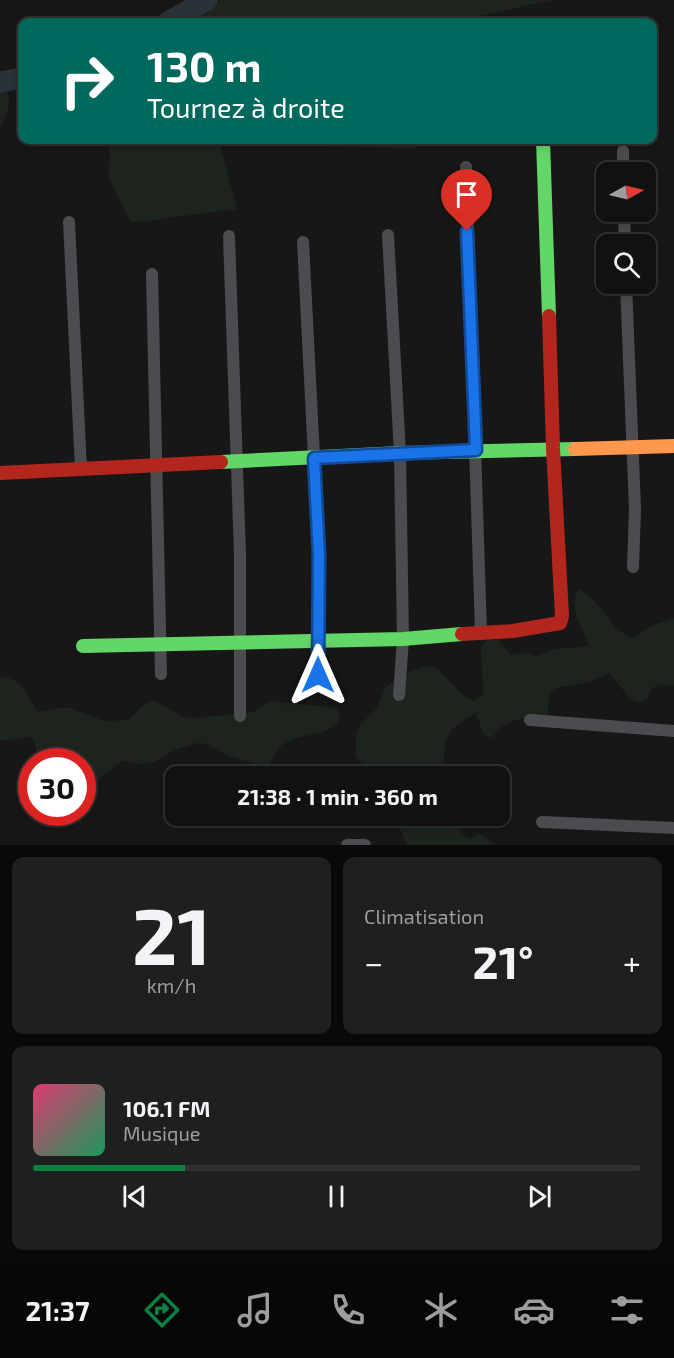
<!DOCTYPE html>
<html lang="fr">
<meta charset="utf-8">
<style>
:root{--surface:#111;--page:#1e1f1f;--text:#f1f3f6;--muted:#9c9d9f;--line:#303131;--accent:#0b8043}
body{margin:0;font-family:"Exo 2",sans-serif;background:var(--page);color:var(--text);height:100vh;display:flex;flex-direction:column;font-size:22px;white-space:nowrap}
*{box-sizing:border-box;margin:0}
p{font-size:20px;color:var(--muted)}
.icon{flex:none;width:33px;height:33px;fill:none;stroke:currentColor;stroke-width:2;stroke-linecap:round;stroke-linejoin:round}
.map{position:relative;height:845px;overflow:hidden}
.panel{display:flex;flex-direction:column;gap:12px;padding:12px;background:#090909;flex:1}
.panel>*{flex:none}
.banner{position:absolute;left:18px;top:18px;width:639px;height:126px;border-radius:12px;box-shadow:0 3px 9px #0003,0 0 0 2px var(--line);background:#00695c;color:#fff;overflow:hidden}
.needle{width:39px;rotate:82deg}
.controls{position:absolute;left:596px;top:162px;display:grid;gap:12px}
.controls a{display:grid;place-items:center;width:60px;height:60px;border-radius:12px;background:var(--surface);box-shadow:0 3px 9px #0003,0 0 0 2px var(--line);font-size:30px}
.speed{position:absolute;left:18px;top:748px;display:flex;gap:12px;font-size:30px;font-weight:700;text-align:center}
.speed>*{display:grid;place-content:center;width:78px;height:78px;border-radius:50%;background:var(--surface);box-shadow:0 3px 9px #0003,0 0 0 2px var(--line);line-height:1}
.speed .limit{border:9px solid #d22;background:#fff;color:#111}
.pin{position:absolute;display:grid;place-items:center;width:51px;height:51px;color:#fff;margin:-62px -26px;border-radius:50% 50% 50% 0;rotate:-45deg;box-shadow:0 0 6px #0007}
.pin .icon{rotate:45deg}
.me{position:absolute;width:66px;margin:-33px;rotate:0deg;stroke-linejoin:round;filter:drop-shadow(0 0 4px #0008)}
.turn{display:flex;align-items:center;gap:21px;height:126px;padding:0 30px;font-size:27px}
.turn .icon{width:78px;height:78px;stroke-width:2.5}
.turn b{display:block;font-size:42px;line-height:51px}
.big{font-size:45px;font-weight:700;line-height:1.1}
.panel .tile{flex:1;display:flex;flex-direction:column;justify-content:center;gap:9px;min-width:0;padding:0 21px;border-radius:12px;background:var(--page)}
.panel .dial{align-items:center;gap:0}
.dial b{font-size:78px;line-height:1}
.song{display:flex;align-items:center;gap:18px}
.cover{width:72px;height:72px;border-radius:9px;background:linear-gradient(135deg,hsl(340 70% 55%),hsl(150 70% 35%))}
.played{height:6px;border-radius:3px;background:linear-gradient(90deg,var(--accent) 25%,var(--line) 25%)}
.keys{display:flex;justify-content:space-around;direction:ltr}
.heat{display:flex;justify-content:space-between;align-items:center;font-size:33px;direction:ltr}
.panel .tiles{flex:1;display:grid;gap:12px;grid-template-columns:1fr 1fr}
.tile:last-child{grid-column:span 2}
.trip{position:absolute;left:165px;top:766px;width:345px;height:60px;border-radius:12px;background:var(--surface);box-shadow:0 3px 9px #0003,0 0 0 2px var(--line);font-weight:700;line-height:60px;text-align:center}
.menu{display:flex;height:96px;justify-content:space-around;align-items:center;background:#070707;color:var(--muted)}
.menu .icon{width:42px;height:42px}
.menu .current{color:var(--accent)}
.menu b{font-size:27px;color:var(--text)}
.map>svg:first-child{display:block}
.green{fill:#1d241e}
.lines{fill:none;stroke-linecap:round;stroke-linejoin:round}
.river{stroke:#2a3239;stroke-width:21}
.street{stroke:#4b4c50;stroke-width:12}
.fast{stroke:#63d668;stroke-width:14}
.slow{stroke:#ff974d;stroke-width:14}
.jam{stroke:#b3261e;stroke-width:14}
.route-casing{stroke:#114b97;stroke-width:15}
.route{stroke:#1a73e8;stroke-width:10}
</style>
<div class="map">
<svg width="674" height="845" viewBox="0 0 674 845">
<rect width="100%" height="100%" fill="#171717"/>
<!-- green -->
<g class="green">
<polygon points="221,0 552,0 452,22 170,22"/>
<path d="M7 90C12 102 6 117 0 129V92Z"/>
<polygon points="110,140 219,140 237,209 131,223 109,179"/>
<polygon points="315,140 414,140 417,149 326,146"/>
<path d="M578 589C602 599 609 631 633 638L655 624 674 619V686L660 684 651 689 647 699 638 703 629 697 609 673 590 682 559 687 550 694 547 715 539 720C517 718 506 719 492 738L483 733 476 713C441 732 445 740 443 777H376L356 757V737L360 725 377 708 385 688 402 674 428 666 438 669 463 695 473 701 483 694 481 647 488 639 498 640 511 655 524 652 535 656 556 649 589 646C582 626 568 610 578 589Z"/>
<path d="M0 677C21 676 28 697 38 712L67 707 104 721 129 720 145 704 155 701 184 717 197 718 253 712 271 701 337 708 340 721C325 739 293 732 280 747 275 752 272 761 268 767L227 756 208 744 198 743 177 749 154 762 144 764 122 761 96 781 83 787 82 762H37L36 747 31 737 0 741Z"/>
<polygon points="394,816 459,816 461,833 470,839 478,833 496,845 407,845"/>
</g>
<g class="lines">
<!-- river -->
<g class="river">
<polyline points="168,22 207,0"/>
<polyline points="0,82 22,78"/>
</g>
<!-- street -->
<g class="street">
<polyline points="623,151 623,172"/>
<polyline points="466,167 481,632"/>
<polyline points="624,212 625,244"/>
<polyline points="69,222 81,469"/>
<polyline points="388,235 400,453 403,639 399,695"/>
<polyline points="229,236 240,554 240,716"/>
<polyline points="303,242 319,555 318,675"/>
<polyline points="152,274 161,674"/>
<polyline points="626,284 635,509 633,567"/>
<polyline points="530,720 674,731"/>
<polyline points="542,822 674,828"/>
<polyline points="347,845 365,845"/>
</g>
<!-- fast -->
<g class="fast">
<polyline points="543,140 549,316"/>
<polyline points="221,462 400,453 575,449"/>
<polyline points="83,646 403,639 462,634"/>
</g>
<!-- slow -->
<polyline class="slow" points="575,449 674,446"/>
<!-- jam -->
<g class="jam">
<polyline points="0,473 221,462"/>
<polyline points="462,634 513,631 560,623 562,616 553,448 549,316"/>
</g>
</g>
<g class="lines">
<defs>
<polyline id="route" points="318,675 319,555 314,458 476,450 467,231"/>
</defs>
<!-- route casing -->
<use href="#route" class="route-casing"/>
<!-- route -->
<use href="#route" class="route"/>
</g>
</svg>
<div class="controls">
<a><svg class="needle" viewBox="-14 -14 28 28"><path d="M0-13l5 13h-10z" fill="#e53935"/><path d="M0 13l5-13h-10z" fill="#9c9d9f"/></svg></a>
<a><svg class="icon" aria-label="search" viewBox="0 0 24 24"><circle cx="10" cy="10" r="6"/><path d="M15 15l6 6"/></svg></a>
</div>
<div class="speed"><div class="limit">30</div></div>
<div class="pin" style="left:467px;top:231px;background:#d93025"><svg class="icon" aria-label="arrive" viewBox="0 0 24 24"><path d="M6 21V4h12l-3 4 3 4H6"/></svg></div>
<svg class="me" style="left:318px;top:675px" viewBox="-20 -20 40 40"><path d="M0-17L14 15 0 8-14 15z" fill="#1a73e8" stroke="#fff" stroke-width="4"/></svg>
<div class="trip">21:38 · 1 min · 360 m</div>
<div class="banner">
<div class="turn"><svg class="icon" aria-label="right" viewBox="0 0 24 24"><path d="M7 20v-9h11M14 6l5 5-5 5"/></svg><div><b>130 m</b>Tournez à droite</div></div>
</div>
</div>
<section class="panel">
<div class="tiles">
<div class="tile dial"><b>21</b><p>km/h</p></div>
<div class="tile"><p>Climatisation</p>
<div class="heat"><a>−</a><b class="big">21°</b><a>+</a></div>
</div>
<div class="tile">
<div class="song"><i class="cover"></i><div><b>106.1 FM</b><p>Musique</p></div></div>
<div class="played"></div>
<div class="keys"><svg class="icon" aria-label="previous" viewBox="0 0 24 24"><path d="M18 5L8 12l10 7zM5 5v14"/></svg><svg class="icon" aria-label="pause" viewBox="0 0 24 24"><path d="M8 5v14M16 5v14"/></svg><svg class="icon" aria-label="next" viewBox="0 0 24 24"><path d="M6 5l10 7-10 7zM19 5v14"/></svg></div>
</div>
</div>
</section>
<nav class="menu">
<b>21:37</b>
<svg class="icon current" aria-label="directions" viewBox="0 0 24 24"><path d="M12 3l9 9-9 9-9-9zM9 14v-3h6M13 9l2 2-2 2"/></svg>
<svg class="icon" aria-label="music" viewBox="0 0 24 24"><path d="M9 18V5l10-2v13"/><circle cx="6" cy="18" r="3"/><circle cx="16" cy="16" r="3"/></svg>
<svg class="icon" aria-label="phone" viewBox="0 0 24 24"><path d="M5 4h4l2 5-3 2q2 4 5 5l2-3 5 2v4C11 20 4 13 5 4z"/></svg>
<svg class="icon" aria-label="climate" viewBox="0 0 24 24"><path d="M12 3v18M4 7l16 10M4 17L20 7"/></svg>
<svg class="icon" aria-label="car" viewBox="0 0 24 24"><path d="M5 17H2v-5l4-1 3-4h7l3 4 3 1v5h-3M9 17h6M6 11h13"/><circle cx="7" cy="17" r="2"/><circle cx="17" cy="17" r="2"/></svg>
<svg class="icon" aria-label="filters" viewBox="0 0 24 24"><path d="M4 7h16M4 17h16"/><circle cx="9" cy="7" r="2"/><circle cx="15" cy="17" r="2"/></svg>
</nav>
